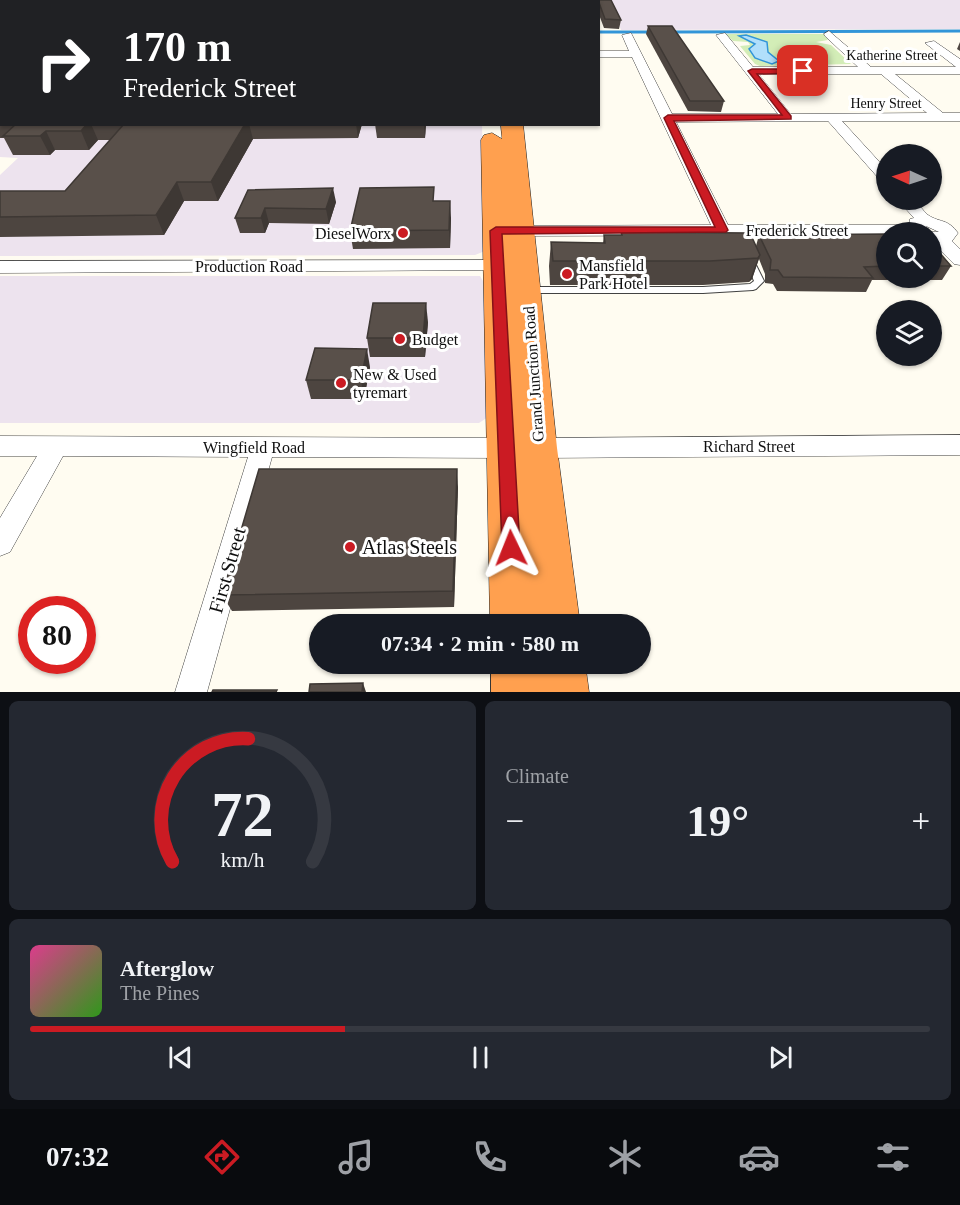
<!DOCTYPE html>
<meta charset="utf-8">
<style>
:root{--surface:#171b24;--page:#242831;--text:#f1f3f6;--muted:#9ea1a6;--line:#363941;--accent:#cb1b23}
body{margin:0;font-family:Georgia,serif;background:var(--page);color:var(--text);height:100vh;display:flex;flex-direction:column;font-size:22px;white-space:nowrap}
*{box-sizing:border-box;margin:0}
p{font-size:20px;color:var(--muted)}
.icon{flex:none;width:33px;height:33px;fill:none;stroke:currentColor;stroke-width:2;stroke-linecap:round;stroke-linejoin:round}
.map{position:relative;height:692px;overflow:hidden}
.panel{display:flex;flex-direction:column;gap:9px;padding:9px;background:#0d0f14;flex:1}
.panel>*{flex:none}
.hud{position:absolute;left:0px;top:0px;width:600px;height:126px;box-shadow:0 2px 4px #0004;background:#202124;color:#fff;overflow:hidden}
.needle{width:39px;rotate:273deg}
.fabs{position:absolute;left:876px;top:144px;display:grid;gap:12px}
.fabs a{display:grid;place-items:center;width:66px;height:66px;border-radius:50%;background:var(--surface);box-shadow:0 2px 4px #0004;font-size:30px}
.speed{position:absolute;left:18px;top:596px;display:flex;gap:12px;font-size:30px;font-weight:700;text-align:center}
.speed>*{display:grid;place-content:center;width:78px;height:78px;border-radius:50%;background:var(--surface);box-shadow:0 2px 4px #0004;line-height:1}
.speed .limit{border:9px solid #d22;background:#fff;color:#111}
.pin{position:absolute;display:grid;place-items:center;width:51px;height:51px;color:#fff;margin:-26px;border-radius:12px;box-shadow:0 3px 9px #0006}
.me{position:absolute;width:66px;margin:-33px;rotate:358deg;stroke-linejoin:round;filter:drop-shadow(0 0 4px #0008)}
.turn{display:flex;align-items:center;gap:21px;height:126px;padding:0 24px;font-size:27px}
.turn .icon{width:78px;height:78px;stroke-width:2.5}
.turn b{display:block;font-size:42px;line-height:51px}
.big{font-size:45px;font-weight:800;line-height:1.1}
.panel .widget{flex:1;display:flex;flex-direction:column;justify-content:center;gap:9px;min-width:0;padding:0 21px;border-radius:9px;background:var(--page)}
.panel .dial{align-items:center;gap:0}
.dial svg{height:156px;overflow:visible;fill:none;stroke:var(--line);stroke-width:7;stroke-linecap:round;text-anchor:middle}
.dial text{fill:var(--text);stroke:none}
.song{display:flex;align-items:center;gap:18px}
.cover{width:72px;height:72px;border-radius:9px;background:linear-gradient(135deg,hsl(330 70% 55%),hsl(110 70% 35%))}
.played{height:6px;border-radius:3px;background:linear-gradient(90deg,var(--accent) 35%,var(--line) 35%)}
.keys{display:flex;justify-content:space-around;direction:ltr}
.heat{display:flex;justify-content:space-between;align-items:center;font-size:33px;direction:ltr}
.panel .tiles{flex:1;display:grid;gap:9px;grid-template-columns:1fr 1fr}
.widget:last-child{grid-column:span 2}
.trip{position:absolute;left:309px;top:614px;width:342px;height:60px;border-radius:30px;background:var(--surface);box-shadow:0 2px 4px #0004;font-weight:800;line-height:60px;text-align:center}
.menu{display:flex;height:96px;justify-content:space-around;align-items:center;background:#090b0e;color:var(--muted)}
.menu .icon{width:42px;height:42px}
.menu .active{color:var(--accent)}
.menu b{font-size:27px;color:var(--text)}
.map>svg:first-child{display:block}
.industrial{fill:#ede3ee}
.green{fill:#d3edb7}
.water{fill:#b1dffb;stroke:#3295d8;stroke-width:1.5}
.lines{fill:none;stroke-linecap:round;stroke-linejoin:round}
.stream{stroke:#3295d8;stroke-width:3}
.lane-casing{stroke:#424242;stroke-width:2}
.street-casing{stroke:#424242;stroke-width:1}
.highway-casing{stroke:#202020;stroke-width:1}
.lane{fill:#fff;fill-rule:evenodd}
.street{fill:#fff;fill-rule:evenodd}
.highway{fill:#ffa04f;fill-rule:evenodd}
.wall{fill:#4d4540}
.shaded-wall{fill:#3e3834}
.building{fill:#59504a;stroke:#3e3834;stroke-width:1.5}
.route{fill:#cb1b23;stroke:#841217;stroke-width:1.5}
.poi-dot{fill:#cb1b23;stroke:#fff;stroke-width:2}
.labels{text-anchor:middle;stroke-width:6;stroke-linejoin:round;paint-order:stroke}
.far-street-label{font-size:14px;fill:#0f0f0f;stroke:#fff}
.street-label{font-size:16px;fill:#0f0f0f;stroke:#fff}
.poi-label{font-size:16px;fill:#0f0f0f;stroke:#fff;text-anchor:start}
.near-poi-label{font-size:20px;fill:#0f0f0f;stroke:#fff;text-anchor:start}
.near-street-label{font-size:20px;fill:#0f0f0f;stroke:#fff}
</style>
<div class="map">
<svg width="960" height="692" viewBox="0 0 960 692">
<rect width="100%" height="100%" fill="#fffcf1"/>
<!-- industrial -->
<g class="industrial">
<polygon points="609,0 960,0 960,29 621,30"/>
<polygon points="0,106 2,124 482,125 485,251 475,255 0,256 0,175 18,158 0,157"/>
<polygon points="0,276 480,276 486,286 488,417 479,423 0,423"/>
</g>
<!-- green -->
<polygon class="green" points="725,34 824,34 828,40 816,42 831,45 851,64 760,66 755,64 740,46 750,45 748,42 733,41"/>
<!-- water -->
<polygon class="water" points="746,35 767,42 768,52 779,61 772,64 755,58 749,49 755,44 739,36"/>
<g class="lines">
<!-- stream -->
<g class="stream">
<polyline points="189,2 191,0"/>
<polyline points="598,32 652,32"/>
<polyline points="671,32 960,31"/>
</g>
<defs>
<polygon id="lane" points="748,254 752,257 764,281 756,289 753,290 703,293 528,293 523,290 528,287 703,287 750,284 754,281 744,257"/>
<g id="street">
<polygon points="201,0 211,0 201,2"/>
<path d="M829 31 871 67H956L925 43 934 41 960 59V74H895L943 113H960V121H842L886 169V183L881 181 828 121 676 122 728 225H909L910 219 914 218 898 200H914C919 204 923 211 928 215 940 223 947 218 958 233L952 241 960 249V265L954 264 932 242V232H886V235L507 236 498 231 507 226 711 225 632 57H598V51H629L622 35 631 33 672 114H778L716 35 725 33 753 67H858L825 36 824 34ZM759 74H881L927 113 791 114ZM926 226 939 232H929Z"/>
<polygon points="498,260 507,266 504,270 0,273 0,261"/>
<polygon points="960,435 960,455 538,458 529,455 526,448 529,441 538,438"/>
<polygon points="0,436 507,438 516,441 519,448 516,455 507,458 272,457 207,692 175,692 248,457 63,456 10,552 0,556 0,518 37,456 0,456"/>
</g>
<g id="highway">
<polygon points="493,0 507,0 508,2 493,2"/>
<polygon points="501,124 523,124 557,448 580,624 490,624 481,140 484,135 492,133 502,139"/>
<polygon points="491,663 585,663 589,692 491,692"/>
</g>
</defs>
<!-- lane casing -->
<use href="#lane" class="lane-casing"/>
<!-- street casing -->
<use href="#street" class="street-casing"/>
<!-- highway casing -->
<use href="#highway" class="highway-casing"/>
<!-- lane -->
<use href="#lane" class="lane"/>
<!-- street -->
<use href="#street" class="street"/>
<!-- highway -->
<use href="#highway" class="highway"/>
</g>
<!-- wall -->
<g class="wall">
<polygon points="594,0 611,0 621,20 619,29 604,28 598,12 598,2 595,2"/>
<polygon points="648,26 724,101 721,112 688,111 646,34"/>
<polygon points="960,42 960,51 957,49"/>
<polygon points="0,97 2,97 2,124 362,124 358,138 253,139 218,201 184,201 164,235 0,237 0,191 65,191 110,140 98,140 89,150 55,150 50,155 13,155 4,138 0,138"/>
<polygon points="375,124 426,124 425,138 377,138"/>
<polygon points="248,190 336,202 329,224 269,223 265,233 240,233 235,218"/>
<polygon points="434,201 451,218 450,248 353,249 350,231"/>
<polygon points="621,232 756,246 759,235 886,234 886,278 932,278 932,244 951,266 942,280 872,280 866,292 777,291 773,284 765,283 765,274 759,259 752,279 749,282 703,285 550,285 549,266 551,242 603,243 604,235 621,235"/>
<polygon points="428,322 425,357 370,357 367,338"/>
<polygon points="370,367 364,399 311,399 306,380"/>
<polygon points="458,487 454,607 232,611 222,595"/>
</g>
<!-- shaded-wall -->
<g class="shaded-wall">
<polygon points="103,0 129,0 128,2 101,2"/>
<rect x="0" y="64" width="2" height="19"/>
<polygon points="87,124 91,124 98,140 89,150 81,131"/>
<polygon points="245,124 249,124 253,139 218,201 211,182"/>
<polygon points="356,124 362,124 358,138"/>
<polygon points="424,124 426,124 425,138"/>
<polygon points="46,131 55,150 50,155 40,136"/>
<polygon points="177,182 184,201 164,235 156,215"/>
<polygon points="333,188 336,202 329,224 326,209"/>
<polygon points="450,201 451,218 450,248 449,230"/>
<polygon points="265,208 269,223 265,233 261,218"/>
<polygon points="760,255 752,279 749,282 758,258"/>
<polygon points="426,303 428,322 425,357 423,338"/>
<polygon points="367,349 370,367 364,399 361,380"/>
<polygon points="457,469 458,487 454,607 453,591"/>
<polygon points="363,683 366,692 362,692"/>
</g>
<!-- building -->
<g class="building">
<polygon points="18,0 103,0 101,2 15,2"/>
<rect x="448" y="0" width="23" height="2"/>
<polygon points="530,0 562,0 562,2 531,2"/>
<polygon points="598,0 611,0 621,20 605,19"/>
<polygon points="2,10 2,64 0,64 0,11"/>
<polygon points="648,26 672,26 724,101 690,101"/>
<rect x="0" y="97" width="2" height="23"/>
<polygon points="16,124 87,124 81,131 46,131 40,136 3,136"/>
<polygon points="124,124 245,124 211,182 177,182 156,215 0,217 0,191 65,191"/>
<polygon points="434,187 433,201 450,201 449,230 350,231 360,188"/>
<polygon points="333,188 326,209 265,208 261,218 235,218 248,190"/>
<polygon points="621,232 750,233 760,255 758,258 710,261 553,261 551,242 605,243 604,235 622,235"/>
<polygon points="886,234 886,266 864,267 873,278 783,277 778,270 770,270 771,260 759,235"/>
<polygon points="932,244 951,266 932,266"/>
<polygon points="373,303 426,303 423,338 367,338"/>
<polygon points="315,348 367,349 361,380 306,380"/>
<polygon points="259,469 457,469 453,591 222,595"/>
<polygon points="363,683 362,692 309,692 310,684"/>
<polygon points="213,690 277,690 276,692 212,692"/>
</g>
<!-- route -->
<polygon class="route" points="805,69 803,73 757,74 791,116 791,119 674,121 728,230 726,232 502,234 520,548 517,554 511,556 505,554 502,548 490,231 496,227 715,227 664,118 668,115 782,115 748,71 752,69"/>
<!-- markers -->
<g class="poi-dot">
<circle cx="403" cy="233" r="6"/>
<circle cx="567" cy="274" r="6"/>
<circle cx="400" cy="339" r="6"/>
<circle cx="341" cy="383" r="6"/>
<circle cx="350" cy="547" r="6"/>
</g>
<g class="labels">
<!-- far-street labels -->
<g class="far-street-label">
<text x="892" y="60">Katherine Street</text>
<text x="886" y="108">Henry Street</text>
</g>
<!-- street labels -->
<g class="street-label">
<text x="797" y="236">Frederick Street</text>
<text x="249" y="272">Production Road</text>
<text transform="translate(533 374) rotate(-94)" y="6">Grand Junction Road</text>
<text x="749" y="452">Richard Street</text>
<text x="254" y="453">Wingfield Road</text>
</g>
<!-- poi labels -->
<g class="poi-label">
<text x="391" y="239" text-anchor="end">DieselWorx</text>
<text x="579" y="271">Mansfield<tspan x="579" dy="18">Park Hotel</tspan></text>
<text x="412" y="345">Budget</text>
<text x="353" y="380">New &amp; Used<tspan x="353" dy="18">tyremart</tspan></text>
</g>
<!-- near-poi labels -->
<g class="near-poi-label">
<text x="362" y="554">Atlas Steels</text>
</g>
<!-- near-street labels -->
<g class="near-street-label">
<text transform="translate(227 570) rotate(-74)" y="7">First Street</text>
</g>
</g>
</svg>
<div class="fabs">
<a><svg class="needle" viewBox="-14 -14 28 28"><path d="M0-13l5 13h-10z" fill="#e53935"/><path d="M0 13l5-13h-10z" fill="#9ea1a6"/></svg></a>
<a><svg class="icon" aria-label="search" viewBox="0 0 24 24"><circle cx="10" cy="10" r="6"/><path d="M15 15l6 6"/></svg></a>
<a><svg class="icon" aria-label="layers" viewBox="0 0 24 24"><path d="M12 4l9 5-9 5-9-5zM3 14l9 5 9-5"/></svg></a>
</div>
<div class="speed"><div class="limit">80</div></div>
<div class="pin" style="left:803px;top:71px;background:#d93025"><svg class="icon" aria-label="arrive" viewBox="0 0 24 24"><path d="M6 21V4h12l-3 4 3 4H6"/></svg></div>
<svg class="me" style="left:511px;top:548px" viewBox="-20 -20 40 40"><path d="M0-17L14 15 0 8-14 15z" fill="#cb1b23" stroke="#fff" stroke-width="4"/></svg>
<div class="trip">07:34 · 2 min · 580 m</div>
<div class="hud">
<div class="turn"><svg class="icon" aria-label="right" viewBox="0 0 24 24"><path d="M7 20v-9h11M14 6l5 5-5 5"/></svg><div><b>170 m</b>Frederick Street</div></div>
</div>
</div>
<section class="panel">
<div class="tiles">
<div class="widget dial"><svg viewBox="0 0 100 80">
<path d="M14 69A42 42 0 1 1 86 69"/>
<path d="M14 69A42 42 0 0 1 53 6" stroke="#cb1b23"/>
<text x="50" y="56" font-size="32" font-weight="700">72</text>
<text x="50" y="72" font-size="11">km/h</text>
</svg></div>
<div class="widget"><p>Climate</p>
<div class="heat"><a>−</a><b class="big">19°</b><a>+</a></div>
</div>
<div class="widget">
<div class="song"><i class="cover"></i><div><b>Afterglow</b><p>The Pines</p></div></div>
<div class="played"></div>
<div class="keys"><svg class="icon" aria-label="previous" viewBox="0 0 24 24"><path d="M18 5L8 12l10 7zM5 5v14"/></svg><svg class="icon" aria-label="pause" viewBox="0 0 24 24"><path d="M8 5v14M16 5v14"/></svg><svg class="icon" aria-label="next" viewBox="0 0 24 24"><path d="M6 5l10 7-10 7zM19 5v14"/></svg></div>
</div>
</div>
</section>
<nav class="menu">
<b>07:32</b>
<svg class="icon active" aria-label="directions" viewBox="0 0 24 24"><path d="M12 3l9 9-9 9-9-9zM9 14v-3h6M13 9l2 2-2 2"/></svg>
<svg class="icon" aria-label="music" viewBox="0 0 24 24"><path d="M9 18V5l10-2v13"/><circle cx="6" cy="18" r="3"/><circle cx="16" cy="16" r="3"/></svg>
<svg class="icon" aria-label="phone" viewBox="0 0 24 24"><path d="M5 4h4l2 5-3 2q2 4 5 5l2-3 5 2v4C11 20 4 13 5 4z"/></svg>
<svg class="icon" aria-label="climate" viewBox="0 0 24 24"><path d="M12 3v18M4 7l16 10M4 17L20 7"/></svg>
<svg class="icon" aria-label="car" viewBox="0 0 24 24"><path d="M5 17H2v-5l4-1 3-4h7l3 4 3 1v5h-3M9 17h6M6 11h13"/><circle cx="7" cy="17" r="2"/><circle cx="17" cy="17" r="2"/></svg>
<svg class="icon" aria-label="filters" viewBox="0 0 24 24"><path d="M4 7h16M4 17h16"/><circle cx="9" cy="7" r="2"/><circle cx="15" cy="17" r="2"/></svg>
</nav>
